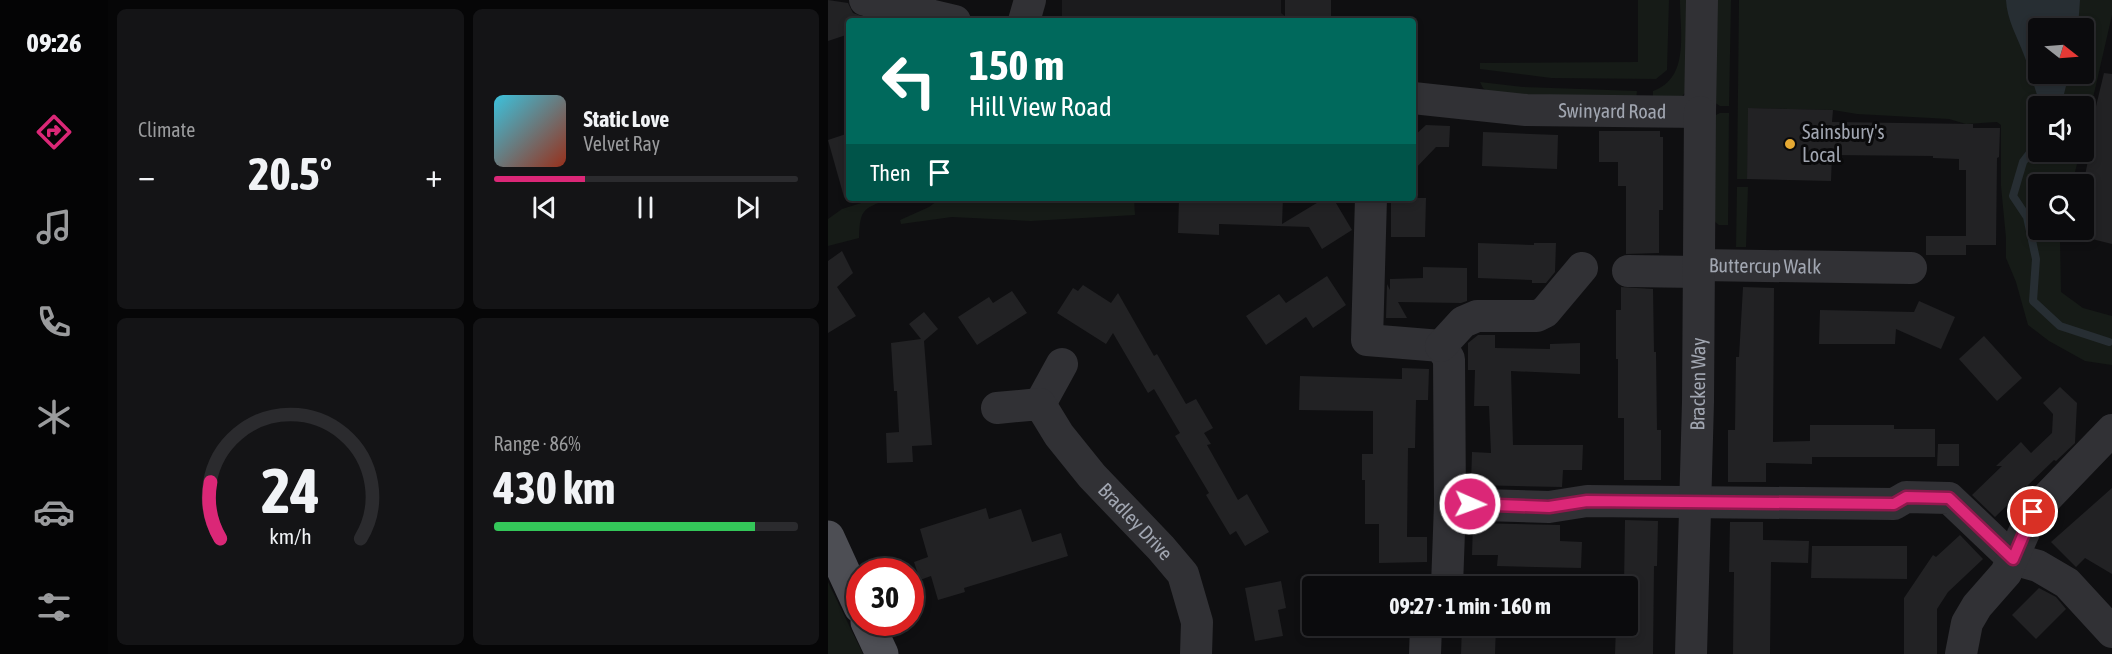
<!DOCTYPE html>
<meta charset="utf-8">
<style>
:root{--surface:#0b0b0d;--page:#141416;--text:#f1f3f6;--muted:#9a9b9d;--line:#2b2b2e;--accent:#db2777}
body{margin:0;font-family:"Asap Condensed",sans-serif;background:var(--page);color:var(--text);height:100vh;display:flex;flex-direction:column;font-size:22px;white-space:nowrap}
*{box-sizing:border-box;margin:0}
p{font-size:20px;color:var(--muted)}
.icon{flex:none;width:33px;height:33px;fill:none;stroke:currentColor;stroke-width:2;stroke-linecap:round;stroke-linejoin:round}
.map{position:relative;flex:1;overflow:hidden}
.panel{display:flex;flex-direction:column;gap:9px;padding:9px;background:#060607;width:720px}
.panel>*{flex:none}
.hud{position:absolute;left:18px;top:18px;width:570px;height:183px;border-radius:6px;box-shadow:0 3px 9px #0003,0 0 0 2px var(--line);background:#00695c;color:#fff;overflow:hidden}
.needle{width:39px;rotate:107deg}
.tools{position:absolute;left:1200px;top:18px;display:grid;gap:12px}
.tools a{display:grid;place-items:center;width:66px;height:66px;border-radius:6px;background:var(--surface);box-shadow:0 3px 9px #0003,0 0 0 2px var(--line);font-size:30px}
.speed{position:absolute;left:18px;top:558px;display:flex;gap:12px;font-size:30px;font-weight:700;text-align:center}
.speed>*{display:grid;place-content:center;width:78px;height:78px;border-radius:50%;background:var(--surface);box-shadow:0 3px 9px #0003,0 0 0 2px var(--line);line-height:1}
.speed .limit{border:9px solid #d22;background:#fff;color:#111}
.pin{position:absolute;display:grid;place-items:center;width:51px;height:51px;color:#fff;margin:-26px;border:3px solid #fff;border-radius:50%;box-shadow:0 2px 6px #0007}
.me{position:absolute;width:66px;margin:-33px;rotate:92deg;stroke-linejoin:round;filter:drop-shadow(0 0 4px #0008)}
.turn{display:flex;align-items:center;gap:21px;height:126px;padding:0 24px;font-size:27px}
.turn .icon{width:78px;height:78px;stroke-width:2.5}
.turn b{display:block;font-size:42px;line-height:51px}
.then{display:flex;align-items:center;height:57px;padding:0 24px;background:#0003;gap:12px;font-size:22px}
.big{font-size:45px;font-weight:700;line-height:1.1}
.panel .card{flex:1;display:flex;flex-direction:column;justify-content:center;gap:9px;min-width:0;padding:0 21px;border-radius:9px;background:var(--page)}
.panel .dial{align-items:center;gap:0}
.dial svg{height:156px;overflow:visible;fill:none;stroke:var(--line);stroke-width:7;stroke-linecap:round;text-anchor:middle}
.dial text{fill:var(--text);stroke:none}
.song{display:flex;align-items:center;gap:18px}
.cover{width:72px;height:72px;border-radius:9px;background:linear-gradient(135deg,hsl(190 70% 55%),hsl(10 70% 35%))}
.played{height:6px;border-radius:3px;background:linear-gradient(90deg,var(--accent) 30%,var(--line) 30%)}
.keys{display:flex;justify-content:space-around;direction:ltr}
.heat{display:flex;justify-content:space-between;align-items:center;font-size:33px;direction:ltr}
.charge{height:9px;border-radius:4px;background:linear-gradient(90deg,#34c759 86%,var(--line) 0)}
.panel .tiles{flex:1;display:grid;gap:9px;grid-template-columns:repeat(2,1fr)}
.trip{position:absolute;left:474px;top:576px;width:336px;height:60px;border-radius:6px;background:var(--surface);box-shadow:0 3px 9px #0003,0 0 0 2px var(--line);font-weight:700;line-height:60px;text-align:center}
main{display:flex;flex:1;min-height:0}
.menu{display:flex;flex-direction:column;width:108px;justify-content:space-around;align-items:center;background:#040405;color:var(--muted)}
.menu .icon{width:42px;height:42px}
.menu .on{color:var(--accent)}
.menu b{font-size:27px;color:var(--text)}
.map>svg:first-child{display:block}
.built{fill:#1b1b1d}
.green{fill:#161b17;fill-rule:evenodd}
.water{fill:#272e33}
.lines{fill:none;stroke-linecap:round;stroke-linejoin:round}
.stream{stroke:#272e33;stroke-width:8}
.building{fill:#222224}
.minor{stroke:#313135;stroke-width:32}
.major{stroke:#4d4e54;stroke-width:33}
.route-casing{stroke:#8e194d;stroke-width:15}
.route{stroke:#db2777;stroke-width:10}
.poi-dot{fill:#e5a933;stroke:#0a0a0b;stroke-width:2}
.labels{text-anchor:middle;stroke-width:6;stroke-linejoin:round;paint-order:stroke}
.street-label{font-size:20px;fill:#a1a6b1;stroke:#0a0a0b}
.poi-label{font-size:20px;fill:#a1a6b1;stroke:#0a0a0b;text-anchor:start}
</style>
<main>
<nav class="menu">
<b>09:26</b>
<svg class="icon on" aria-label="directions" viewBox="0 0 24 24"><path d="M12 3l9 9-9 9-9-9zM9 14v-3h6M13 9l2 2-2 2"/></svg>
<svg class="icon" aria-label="music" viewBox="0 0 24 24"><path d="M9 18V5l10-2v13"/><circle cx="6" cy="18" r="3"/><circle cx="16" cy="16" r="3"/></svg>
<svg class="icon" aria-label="phone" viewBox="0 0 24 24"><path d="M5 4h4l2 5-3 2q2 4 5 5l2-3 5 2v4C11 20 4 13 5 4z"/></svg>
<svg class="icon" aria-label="climate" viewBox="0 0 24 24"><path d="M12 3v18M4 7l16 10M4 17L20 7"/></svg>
<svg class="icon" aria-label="car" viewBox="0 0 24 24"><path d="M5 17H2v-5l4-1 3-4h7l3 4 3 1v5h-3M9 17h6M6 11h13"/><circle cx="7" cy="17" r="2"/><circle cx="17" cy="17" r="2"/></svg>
<svg class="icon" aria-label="filters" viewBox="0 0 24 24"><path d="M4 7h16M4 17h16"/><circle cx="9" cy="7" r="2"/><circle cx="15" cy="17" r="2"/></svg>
</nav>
<section class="panel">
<div class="tiles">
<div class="card"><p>Climate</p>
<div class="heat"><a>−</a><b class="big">20.5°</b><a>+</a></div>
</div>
<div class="card">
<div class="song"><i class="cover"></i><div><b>Static Love</b><p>Velvet Ray</p></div></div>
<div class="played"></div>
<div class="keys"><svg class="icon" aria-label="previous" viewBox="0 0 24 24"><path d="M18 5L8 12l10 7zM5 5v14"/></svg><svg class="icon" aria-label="pause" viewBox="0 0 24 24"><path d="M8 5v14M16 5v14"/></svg><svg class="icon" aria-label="next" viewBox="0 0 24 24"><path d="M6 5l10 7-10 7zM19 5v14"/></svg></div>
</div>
<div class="card dial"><svg viewBox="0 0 100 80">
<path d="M14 69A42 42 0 1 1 86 69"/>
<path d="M14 69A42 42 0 0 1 9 40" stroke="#db2777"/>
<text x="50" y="56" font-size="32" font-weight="700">24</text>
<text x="50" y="72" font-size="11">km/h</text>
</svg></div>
<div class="card"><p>Range · 86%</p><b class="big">430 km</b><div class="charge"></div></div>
</div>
</section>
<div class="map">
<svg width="1284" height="654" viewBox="0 0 1284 654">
<rect width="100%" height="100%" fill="#0f0f11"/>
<!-- built -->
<polygon class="built" points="234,0 453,0 453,13 457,16 511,16 511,21 234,21"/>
<!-- green -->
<g class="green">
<polygon points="810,0 841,0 839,70 828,79 723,78 652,69 652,63 810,62"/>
<path d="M852 0H862L857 93 852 98 825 100V91C862 78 852 33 852 0Z"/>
<polygon points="887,0 903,0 901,106 892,106 886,102"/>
<path d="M911 0H1284V15L1256 137V106H1210V152H1252L1244 184H1210V230H1234L1232 239 1233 292 1255 308 1284 316V365L1257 361 1221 341 1200 325 1188 282 1178 258V238L1173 186V125L1169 122 1138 124 1121 119 1029 114 1005 110 921 108 919 179H909ZM1210 28H1256V74H1210Z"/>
<polygon points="652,82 695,87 809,91 808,100 776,101 660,92 655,88"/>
<polygon points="892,113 901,113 900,225 891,225 886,221 886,116"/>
<polygon points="909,187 920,187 918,247 908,247"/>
<path d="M49 198H63C36 209 32 207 31 238L0 246V219L14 209Z"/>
<polygon points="113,198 306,198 307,215 203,221 124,217 73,224 72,220 101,207"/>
<polygon points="0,582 35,654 0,654"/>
</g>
<!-- water -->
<path class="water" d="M1178 0H1252L1250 28H1210V74H1241L1234 102 1221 106 1211 101C1206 86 1202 70 1196 55 1189 36 1179 20 1178 0Z"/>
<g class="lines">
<!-- stream -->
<polyline class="stream" points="1210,142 1195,162 1185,196 1199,217 1208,259 1205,301 1232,326 1281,342"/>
</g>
<!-- building -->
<g class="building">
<polygon points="0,0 20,3 25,13 48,21 21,21 21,34 0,41"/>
<rect x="457" y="0" width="46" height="21"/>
<polygon points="1276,73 1284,74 1284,244 1256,237 1256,180 1261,156 1260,156 1261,149 1258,148"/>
<polygon points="920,108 1005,110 1004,122 1145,124 1145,128 1172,128 1171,157 1169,158 1168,245 1138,245 1138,255 1098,255 1098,236 1138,236 1138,170 1131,170 1131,159 1105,158 1105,156 1004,155 1003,181 919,179"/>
<polygon points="598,125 622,126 621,147 608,147 585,171 585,137"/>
<polygon points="771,131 832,131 832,137 835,137 835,210 831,210 831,253 798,254 798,186 790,186 790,162 771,162"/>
<polygon points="655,132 730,135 729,169 654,166"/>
<polygon points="21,133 21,196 16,197 0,140"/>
<polygon points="351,198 415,200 415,198 455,198 454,224 497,198 505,198 524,230 494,249 481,227 391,224 391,235 350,233"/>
<polygon points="563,198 598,198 597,237 563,237"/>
<polygon points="650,243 706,245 706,243 728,243 727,272 718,283 704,283 704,280 650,278"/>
<polygon points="14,251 25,273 9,287 28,316 0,333 0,261"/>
<polygon points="595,267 639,268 639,301 633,303 570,302 579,318 558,318 559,284 562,290 562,279 595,278"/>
<polygon points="499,276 518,305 485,328 478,317 438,345 418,316 451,294 458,303"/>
<polygon points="255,285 283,303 290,293 326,356 329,354 358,404 368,399 385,428 376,433 383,444 379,445 410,500 419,494 441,532 417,546 408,531 402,535 378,495 381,493 347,436 352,433 326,389 320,393 285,333 278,344 229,313 245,288 250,291"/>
<polygon points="793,287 825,289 826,352 828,352 829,430 833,430 833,480 796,480 796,418 790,418 790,359 788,359 788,310 793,310"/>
<polygon points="915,287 946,288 945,442 982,441 982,425 1066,425 1066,429 1107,429 1107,457 984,457 984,464 938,463 938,482 900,482 900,430 907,430 908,357 911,357"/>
<polygon points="184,291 199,313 149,345 130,317 161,297 165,303"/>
<polygon points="1091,301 1127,317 1113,349 1068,329 1067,344 991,344 992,310 1086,312"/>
<polygon points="96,312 110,329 96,341 104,445 84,446 85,462 59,463 58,433 71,432 69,391 66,391 63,343 93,339 81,324"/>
<polygon points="650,335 667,335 667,348 722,349 722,344 752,343 752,374 683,371 685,445 755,445 754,470 735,470 734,487 643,485 644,452 663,453 661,406 646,406 647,370 640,370 640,343"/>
<polygon points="1156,336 1194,378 1169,401 1131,359"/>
<polygon points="574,368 601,369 600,400 588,400 587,448 580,448 579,537 599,537 599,562 551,563 551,524 537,524 537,480 534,480 534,454 545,454 545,411 471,410 472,376 574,379"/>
<polygon points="1232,387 1249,403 1247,443 1228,461 1226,460 1167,517 1144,495 1174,466 1168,466 1193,442 1203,453 1224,433 1225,414 1215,403"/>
<polygon points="1110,444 1131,444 1131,466 1109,466"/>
<polygon points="1284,488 1284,574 1257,558 1248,567 1223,542"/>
<polygon points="158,508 161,519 193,509 204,542 233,533 240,556 136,588 137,592 110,600 103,576 92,580 86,562 100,557 92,529"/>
<polygon points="797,520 830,521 829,566 826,566 825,654 787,654 788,626 800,626 800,586 796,586"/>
<polygon points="902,522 935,522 935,540 981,541 980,563 943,562 942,654 905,654 906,572 901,572"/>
<polygon points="645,523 732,525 732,541 754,542 753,568 669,566 670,555 644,555"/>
<polygon points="1132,535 1155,559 1120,592 1109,609 1109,654 1076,654 1076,598 1105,555 1108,557"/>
<polygon points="984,546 1079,546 1079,579 983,578"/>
<polygon points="453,581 458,608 450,610 455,636 427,641 417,588"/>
<polygon points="1211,588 1228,597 1238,609 1208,639 1184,615"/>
<polygon points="634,626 668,626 667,654 633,654"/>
</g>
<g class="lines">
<!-- minor -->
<g class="minor">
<polyline points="37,0 127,21"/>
<polyline points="196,21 202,0"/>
<path id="s1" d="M585 98 698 110 872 112 874 0"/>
<polyline points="543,198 539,340 613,346"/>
<path id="s2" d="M871 265 1083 268"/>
<polyline points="800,271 870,272"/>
<polyline points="613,346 621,359 622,504 721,507 759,501 1066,504 1078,497 1121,498 1185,559 1210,566 1239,583 1284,632"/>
<polyline points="613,346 635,322 649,316 709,316 717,312 754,268"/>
<polyline points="212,404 234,364"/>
<path id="s3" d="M169 408 212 404 231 435 264 476 333 548 355 574 369 622 368 654"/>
<polyline points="619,586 622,504"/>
<polyline points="597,654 598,626"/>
<path id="s4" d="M863 654 870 402 872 112"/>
<polyline points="1133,654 1139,623 1149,606 1178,573 1205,512 1284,430"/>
</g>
<!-- major -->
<g class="major">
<polyline points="0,537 32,607"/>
<polyline points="39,622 54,654"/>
</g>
</g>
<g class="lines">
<defs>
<polyline id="route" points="642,504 721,507 759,501 1066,504 1078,497 1121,498 1185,559 1205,512"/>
</defs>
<!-- route casing -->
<use href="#route" class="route-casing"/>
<!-- route -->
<use href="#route" class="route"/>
</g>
<!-- markers -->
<circle class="poi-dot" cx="962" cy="144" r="6"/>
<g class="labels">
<!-- street labels -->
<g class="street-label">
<text dy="7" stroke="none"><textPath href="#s1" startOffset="200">Swinyard Road</textPath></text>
<text dy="7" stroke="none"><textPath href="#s2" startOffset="66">Buttercup Walk</textPath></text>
<text dy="7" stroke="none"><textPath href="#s4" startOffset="270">Bracken Way</textPath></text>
<text dy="7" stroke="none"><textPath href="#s3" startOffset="195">Bradley Drive</textPath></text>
</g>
<!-- poi labels -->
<g class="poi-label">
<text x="974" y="139">Sainsbury's<tspan x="974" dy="23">Local</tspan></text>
</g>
</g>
</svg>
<div class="tools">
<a><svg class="needle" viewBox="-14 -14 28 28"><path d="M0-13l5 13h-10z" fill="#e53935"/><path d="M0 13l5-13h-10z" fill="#9a9b9d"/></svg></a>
<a><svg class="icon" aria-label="sound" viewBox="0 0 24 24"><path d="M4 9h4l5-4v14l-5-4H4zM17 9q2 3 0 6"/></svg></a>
<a><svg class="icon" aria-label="search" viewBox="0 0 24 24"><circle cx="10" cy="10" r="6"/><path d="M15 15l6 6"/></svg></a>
</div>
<div class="speed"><div class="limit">30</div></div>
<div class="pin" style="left:1205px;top:512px;background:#d93025"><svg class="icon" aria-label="arrive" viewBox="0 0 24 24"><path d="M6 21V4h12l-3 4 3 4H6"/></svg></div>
<svg class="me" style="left:642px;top:504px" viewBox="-20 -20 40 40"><circle r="17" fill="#db2777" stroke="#fff" stroke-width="3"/><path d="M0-11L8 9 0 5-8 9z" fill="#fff"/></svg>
<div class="trip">09:27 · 1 min · 160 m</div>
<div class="hud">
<div class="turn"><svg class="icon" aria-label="left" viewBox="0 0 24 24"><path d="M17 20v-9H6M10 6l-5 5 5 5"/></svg><div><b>150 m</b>Hill View Road</div></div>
<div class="then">Then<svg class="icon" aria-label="arrive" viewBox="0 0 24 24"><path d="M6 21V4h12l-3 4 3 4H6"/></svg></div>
</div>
</div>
</main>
